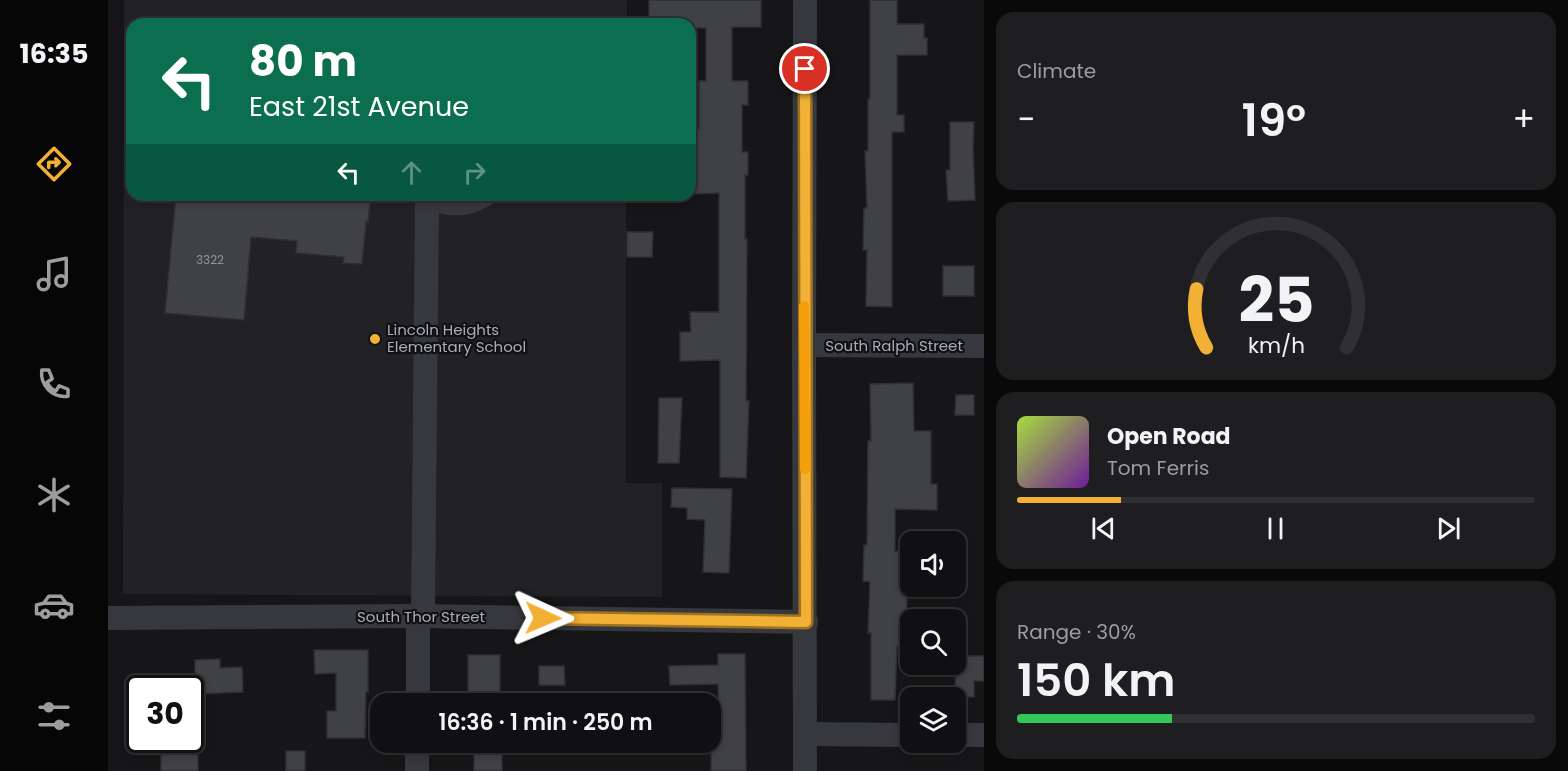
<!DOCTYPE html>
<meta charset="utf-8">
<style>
:root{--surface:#101012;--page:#1e1e20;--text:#f1f3f6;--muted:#9c9d9f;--line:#303032;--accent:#f2b134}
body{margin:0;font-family:Poppins,sans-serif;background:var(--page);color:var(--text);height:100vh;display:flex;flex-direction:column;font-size:22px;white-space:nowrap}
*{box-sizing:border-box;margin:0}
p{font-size:20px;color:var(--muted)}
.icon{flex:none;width:33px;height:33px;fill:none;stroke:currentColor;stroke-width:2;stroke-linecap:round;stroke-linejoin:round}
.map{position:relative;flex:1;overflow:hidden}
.sheet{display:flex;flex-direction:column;gap:12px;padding:12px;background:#09090a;width:584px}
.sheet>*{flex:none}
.banner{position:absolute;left:18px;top:18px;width:570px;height:183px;border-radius:18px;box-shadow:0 3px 9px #0003,0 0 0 2px var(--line);background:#0b6e4f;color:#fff;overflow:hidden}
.fabs{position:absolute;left:792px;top:531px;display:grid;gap:12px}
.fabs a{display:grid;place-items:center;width:66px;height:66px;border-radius:12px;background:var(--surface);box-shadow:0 3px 9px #0003,0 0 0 2px var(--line);font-size:30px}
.speed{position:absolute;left:18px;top:675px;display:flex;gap:12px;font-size:30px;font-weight:700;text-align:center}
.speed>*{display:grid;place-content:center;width:78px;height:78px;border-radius:50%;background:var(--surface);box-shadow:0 3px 9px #0003,0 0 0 2px var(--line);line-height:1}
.speed .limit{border:3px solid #111;border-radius:9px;background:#fff;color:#111}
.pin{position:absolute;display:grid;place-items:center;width:51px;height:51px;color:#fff;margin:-26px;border:3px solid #fff;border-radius:50%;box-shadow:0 2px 6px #0007}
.me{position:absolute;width:66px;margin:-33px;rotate:91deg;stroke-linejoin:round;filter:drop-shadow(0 0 4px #0008)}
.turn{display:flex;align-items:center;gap:21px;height:126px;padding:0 24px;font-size:27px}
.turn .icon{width:78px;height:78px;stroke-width:2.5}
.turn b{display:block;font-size:42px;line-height:51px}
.lanes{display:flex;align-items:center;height:57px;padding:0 24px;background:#0003;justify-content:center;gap:30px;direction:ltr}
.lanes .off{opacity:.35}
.big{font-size:45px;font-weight:600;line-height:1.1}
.sheet .widget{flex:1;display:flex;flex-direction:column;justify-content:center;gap:9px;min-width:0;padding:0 21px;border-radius:18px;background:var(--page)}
.sheet .dial{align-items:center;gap:0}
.dial svg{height:156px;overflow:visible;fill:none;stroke:var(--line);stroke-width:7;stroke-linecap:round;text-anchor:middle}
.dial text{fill:var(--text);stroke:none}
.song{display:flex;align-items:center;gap:18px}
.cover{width:72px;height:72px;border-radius:9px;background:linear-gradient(135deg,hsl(80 70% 55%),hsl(280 70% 35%))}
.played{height:6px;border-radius:3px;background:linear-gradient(90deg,var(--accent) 20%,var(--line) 20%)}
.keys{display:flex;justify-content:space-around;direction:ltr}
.heat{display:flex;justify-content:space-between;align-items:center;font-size:33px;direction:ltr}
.charge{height:9px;border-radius:4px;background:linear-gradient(90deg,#34c759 30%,var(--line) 0)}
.trip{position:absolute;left:262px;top:693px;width:351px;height:60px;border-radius:18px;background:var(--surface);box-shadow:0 3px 9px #0003,0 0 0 2px var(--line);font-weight:600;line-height:60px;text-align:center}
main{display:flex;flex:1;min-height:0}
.dock{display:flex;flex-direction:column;width:108px;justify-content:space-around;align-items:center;background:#060607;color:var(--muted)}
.dock .icon{width:42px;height:42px}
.dock .active{color:var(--accent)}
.dock b{font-size:27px;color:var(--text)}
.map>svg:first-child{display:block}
.built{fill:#222225}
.building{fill:#404145;stroke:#303034;stroke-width:1.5}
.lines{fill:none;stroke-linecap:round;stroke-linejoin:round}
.minor{stroke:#37383d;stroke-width:24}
.route-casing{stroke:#9d7322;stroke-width:15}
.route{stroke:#f2b134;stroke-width:10}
.slow{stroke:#f59e0b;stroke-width:10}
.poi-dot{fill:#f2b134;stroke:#111113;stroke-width:2}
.labels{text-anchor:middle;stroke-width:4.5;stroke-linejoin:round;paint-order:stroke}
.number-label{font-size:12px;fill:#8e929b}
.poi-label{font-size:15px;fill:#a8adb8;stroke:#111113;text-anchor:start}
.street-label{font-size:15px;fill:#a8adb8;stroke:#111113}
</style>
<main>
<nav class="dock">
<b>16:35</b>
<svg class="icon active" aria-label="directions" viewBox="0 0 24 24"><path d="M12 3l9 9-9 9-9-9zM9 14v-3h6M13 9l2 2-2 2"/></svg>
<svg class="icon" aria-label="music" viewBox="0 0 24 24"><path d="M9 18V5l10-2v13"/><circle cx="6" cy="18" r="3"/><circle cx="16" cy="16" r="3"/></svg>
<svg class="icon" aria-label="phone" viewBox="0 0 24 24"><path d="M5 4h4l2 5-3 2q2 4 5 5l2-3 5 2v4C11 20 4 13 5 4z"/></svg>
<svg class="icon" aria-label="climate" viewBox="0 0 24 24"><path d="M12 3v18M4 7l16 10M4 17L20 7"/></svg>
<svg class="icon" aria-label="car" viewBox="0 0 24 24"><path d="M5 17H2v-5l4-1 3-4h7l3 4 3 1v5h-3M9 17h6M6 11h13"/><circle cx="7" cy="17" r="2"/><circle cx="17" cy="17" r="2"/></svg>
<svg class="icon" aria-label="filters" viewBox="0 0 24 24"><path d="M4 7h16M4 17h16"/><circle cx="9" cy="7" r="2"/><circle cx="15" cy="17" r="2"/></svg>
</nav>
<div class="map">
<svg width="877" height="771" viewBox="0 0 877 771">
<rect width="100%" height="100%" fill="#161618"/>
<!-- built -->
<polygon class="built" points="16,0 519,0 519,24 24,24 24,195 518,195 518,483 554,483 554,597 15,594"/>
<!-- building -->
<g class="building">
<polygon points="541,0 653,0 653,27 624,27 624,81 640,81 640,105 634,105 634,152 640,152 640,175 637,175 637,239 639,239 638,401 641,401 638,478 612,477 612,360 572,361 572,332 583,332 582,312 611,312 611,193 585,194 582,155 582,129 591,129 591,81 598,81 598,28 582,28 582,24 541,24"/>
<polygon points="762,0 789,0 789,24 816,24 816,38 819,38 819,55 789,55 789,115 796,115 796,132 784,132 784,307 758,306 759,250 755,250 756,208 759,208 757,151 760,151 760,99 762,99"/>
<polygon points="842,122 866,122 865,149 867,200 840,201 838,170 842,170"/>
<polygon points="68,195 263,195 260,222 258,221 254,264 235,263 236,257 188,253 189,241 143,237 136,320 57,313"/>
<polygon points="519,232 545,232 544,257 519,257"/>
<rect x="835" y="266" width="31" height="30"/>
<polygon points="805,383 806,431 823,431 823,484 829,484 829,510 787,509 787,551 798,551 798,577 800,577 797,646 789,646 787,700 763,700 763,633 760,633 762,582 755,581 756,545 759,545 760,441 763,441 762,384"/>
<polygon points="848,395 866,395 866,415 847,415"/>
<polygon points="551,398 574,398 571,463 550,463"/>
<polygon points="564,488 624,489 621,573 595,572 597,520 579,519 579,508 563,507"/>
<polygon points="206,650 260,650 260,692 258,692 257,738 219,738 219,711 228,711 228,673 207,674"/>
<polygon points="610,654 637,654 638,771 603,771 603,742 611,742 610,684 562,685 561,666 610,665"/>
<rect x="360" y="655" width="32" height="48"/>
<polygon points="848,656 876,656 876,681 866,681 866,697 847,697"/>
<polygon points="112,659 112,668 134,667 135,692 87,694 87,660"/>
<polygon points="431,666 456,666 457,685 431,685"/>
<rect x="366" y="742" width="28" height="29"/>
<rect x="178" y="751" width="19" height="20"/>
<polygon points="53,753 90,754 90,771 53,771"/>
</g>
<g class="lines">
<!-- minor -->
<g class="minor">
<path d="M321 195C340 207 357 206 376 195"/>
<polyline points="696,345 877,346"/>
<polyline points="315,616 319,195"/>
<polyline points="0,618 310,616 698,622"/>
<polyline points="310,704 310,616"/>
<polyline points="698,734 802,735"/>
<polyline points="848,735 877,735"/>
<polyline points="309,771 309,742"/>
<polyline points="697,771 696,345 697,0"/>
</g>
</g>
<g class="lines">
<defs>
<polyline id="route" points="435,618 698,622 697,69"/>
</defs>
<!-- route casing -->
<use href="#route" class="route-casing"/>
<!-- route -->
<use href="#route" class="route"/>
<!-- slow -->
<polyline class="slow" points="696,306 697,469"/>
</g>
<!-- markers -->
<circle class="poi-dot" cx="267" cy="339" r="6"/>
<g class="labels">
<!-- number labels -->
<g class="number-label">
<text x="102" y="264">3322</text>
</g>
<!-- poi labels -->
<g class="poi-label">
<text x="279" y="335">Lincoln Heights<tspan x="279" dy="17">Elementary School</tspan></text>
</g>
<!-- street labels -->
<g class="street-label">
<text x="786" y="351">South Ralph Street</text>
<text x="313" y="622">South Thor Street</text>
</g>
</g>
</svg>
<div class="fabs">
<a><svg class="icon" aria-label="sound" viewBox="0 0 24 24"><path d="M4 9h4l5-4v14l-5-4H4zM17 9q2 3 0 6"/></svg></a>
<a><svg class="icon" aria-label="search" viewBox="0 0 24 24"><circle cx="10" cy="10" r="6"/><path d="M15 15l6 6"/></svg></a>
<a><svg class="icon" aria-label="layers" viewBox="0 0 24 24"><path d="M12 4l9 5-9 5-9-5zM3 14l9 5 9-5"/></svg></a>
</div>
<div class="speed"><div class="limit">30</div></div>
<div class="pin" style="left:697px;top:69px;background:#d93025"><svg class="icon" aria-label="arrive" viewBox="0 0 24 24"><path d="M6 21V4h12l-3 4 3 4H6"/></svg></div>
<svg class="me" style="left:435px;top:618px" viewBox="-20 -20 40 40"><path d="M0-17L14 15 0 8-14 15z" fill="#f2b134" stroke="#fff" stroke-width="4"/></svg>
<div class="trip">16:36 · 1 min · 250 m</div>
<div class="banner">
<div class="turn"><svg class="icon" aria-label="left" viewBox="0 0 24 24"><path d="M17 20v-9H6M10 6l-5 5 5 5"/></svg><div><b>80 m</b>East 21st Avenue</div></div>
<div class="lanes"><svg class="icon" aria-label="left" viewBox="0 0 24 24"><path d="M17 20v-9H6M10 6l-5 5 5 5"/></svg><svg class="icon off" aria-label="ahead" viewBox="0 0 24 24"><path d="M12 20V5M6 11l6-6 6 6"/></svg><svg class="icon off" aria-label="right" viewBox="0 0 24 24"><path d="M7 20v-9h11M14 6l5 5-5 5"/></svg></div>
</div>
</div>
<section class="sheet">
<div class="widget"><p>Climate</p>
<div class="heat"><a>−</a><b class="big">19°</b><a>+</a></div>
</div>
<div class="widget dial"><svg viewBox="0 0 100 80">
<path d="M14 69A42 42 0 1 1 86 69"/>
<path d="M14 69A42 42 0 0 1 9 39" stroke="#f2b134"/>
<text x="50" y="56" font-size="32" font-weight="700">25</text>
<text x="50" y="72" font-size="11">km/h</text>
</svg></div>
<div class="widget">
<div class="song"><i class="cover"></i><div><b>Open Road</b><p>Tom Ferris</p></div></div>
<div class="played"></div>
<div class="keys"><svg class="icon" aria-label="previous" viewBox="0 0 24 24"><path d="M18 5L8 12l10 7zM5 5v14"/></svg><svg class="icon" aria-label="pause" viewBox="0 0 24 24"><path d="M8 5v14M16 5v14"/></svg><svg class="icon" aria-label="next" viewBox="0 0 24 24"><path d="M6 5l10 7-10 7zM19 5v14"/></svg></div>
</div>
<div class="widget"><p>Range · 30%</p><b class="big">150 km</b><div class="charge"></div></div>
</section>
</main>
